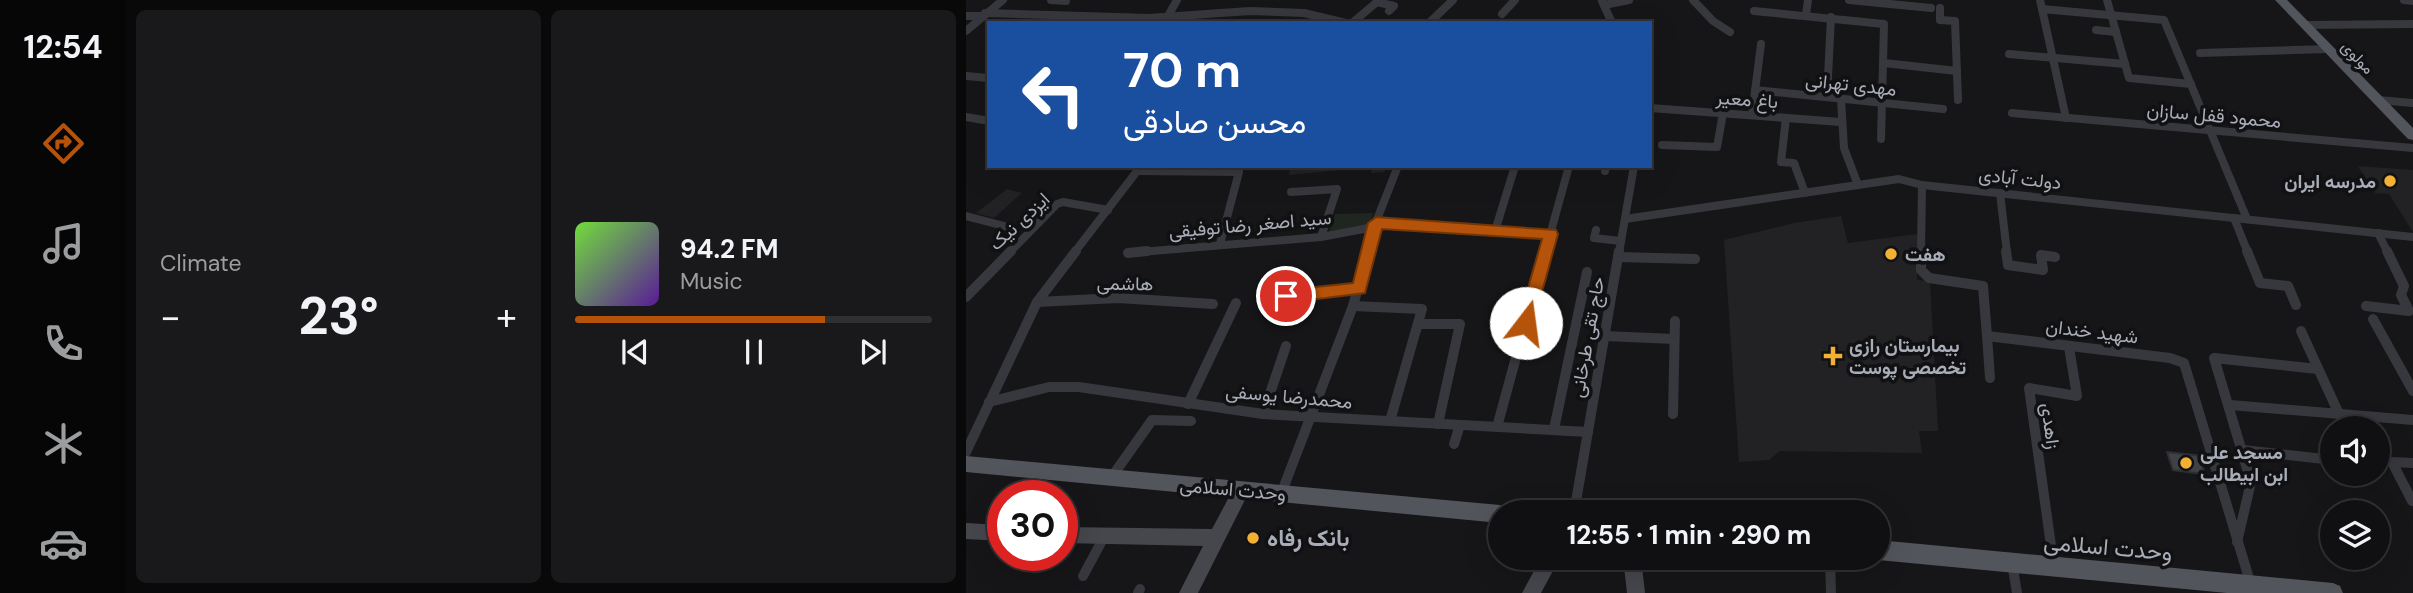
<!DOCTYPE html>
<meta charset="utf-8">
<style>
:root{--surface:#101012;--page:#19191b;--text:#f1f3f6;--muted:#9c9d9f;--line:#303032;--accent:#b45309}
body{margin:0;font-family:"DM Sans",Vazirmatn,sans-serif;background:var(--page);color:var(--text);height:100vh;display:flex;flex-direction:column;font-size:26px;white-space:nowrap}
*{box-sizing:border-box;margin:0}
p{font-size:23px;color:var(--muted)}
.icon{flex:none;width:38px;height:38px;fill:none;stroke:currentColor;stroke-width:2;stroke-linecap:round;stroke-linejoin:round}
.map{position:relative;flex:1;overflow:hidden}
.panel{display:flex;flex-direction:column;gap:10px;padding:10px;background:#09090a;width:840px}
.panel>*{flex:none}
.guide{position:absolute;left:21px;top:21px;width:665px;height:147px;border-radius:0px;box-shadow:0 7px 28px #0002,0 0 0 2px var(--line);background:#1a4fa0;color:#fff;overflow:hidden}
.controls{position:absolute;left:1354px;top:416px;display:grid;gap:14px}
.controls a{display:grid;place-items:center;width:70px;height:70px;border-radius:50%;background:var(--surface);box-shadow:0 7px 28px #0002,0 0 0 2px var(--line);font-size:35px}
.speed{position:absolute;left:21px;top:480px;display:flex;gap:14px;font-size:35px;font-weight:700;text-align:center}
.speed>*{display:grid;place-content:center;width:91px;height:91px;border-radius:50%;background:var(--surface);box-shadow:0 7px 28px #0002,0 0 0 2px var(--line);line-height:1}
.speed .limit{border:10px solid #d22;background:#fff;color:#111}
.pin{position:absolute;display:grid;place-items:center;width:60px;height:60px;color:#fff;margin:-30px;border:4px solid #fff;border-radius:50%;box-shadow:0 2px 7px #0007}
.me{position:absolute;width:77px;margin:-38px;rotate:15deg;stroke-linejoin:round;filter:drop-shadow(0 0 5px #0008)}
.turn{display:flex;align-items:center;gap:24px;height:147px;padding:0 21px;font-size:32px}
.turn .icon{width:91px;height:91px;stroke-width:2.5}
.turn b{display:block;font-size:49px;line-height:60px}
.big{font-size:52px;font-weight:700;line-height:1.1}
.panel .tile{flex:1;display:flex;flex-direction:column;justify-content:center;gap:10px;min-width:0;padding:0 24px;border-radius:10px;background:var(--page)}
.song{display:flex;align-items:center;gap:21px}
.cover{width:84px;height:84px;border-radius:10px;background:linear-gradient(135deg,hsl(100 70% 55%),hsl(270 70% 35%))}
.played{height:7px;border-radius:4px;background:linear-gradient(90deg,var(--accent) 70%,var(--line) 70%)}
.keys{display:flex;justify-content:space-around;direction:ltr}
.heat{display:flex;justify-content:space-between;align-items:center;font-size:38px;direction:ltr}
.panel .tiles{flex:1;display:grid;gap:10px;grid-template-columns:repeat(2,1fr)}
.trip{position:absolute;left:522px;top:500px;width:402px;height:70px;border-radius:35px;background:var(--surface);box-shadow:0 7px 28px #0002,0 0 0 2px var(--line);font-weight:700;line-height:70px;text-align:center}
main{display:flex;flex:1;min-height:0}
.tab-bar{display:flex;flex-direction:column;width:126px;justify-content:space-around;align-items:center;background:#060607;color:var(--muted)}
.tab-bar .icon{width:49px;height:49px}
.tab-bar .on{color:var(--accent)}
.tab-bar b{font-size:32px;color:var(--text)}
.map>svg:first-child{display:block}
.built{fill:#222225}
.green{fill:#1e261f}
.building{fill:#404145;stroke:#303034;stroke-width:2}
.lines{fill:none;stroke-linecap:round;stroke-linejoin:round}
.street-far1{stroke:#37383d;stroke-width:8}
.street{stroke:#37383d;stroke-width:10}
.secondary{fill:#45474d;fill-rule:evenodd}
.primary{fill:#53555c;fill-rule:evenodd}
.route{fill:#b45309;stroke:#753606;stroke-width:2}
.poi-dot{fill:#f2b134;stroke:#111113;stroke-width:2.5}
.labels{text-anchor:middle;stroke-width:7;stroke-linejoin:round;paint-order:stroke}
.far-street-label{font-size:16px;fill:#a8adb8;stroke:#111113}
.street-label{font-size:19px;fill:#a8adb8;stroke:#111113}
.poi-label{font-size:19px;font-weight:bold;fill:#a8adb8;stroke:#111113;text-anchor:start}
.near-poi-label{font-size:23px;font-weight:bold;fill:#a8adb8;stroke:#111113;text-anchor:start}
.near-street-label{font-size:23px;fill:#a8adb8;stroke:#111113}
</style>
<main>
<nav class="tab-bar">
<b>12:54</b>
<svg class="icon on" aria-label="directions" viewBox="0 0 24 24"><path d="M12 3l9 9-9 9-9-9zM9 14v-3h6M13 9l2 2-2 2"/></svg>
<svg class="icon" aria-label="music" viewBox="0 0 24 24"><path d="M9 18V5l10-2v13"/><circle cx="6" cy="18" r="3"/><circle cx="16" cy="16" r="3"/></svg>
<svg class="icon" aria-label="phone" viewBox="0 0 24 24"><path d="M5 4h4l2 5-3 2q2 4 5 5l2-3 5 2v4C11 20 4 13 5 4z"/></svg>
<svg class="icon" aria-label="climate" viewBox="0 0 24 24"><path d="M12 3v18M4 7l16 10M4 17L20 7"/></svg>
<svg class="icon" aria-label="car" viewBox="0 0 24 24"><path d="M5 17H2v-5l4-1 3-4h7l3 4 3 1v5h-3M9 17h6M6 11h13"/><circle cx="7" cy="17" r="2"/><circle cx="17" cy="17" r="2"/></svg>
</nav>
<section class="panel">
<div class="tiles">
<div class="tile"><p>Climate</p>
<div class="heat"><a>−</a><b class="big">23°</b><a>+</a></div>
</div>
<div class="tile">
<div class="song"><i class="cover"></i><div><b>94.2 FM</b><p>Music</p></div></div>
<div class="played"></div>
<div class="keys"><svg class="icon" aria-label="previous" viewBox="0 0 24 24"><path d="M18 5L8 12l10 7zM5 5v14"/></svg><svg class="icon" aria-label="pause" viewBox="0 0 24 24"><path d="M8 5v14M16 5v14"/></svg><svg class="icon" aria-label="next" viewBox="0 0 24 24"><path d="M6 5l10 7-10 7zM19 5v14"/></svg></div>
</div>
</div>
</section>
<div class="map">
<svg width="1447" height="593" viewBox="0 0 1447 593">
<rect width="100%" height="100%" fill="#161618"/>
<!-- built -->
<g class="built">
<polygon points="325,166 422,166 418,172 405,173 407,167 323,175"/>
<polygon points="1392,166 1447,170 1447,232 1423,194 1409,193"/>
<polygon points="41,189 56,193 28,218 10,213"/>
<polygon points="875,216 882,243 951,234 951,280 964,281 972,431 953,431 956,453 814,451 803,460 773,462 758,240 828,223"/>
</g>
<!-- green -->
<polygon class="green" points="407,213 404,225 363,231 369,214"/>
<!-- building -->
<polygon class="building" points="1201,452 1235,456 1238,474 1207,470"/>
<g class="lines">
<!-- street-far1 -->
<g class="street-far1">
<polyline points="85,0 100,1"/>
<polyline points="727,0 747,21 764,32"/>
<polyline points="883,0 965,8"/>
<polyline points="1074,0 1100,118"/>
<polyline points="1141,0 1163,78 1225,84"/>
<polyline points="1438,0 1447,1"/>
<polyline points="636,1 646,23"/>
<polyline points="638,5 663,0"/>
<polyline points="974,8 974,20 989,21 992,100"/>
<polyline points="1076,9 1198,20 1281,219"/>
<polyline points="788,11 918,24 915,139"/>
<polyline points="19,13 183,18 284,11 338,13 380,23"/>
<polyline points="536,14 549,0"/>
<polyline points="840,15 842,0"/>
<polyline points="0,16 15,16"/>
<polyline points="202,16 211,0"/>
<polyline points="386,23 411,2 428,6 423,11"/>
<polyline points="463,23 487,0"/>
<polyline points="1339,25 1447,24"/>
<polyline points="1130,30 1150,32"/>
<polyline points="0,31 37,0"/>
<polyline points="1234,53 1362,49"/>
<polyline points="1043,54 1159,64"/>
<polyline points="918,63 991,71"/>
<polyline points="0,76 22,78"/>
<polyline points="789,90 977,109"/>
<polyline points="861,97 865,17"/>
<polyline points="875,99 878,148 892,185"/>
<polyline points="1412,100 1447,103"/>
<polyline points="684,108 875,122"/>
<polyline points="1046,113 1447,148"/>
<polyline points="786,115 795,44"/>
<polyline points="0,117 23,121"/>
<polyline points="820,118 815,162 828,163 839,193"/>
<polyline points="696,145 751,147 757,113"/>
<polyline points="172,171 273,172 254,244"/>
<polyline points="639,171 640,166"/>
<polyline points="325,192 371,189 355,237"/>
<polyline points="1034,193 1041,253"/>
<polyline points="0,216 46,228"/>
<polyline points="1268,218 1282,253"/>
<polyline points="659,219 933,179 956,185 1447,237"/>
<polyline points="410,223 584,234"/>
<polyline points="630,230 628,238 655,241"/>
<polyline points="529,231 549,166"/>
<polyline points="1412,233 1422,253"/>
<polyline points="43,253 91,204 97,202 142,210"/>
<polyline points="108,253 175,166"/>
<polyline points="162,253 355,237 408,227"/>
<polyline points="401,253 408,227 432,166"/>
<polyline points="579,253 603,166"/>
<polyline points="653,253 668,166"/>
<polyline points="955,253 956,185"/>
</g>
<!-- street -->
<g class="street">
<polyline points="955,251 955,270 963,278 1017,286 1021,336 1204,358 1218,363 1285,585"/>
<polyline points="1040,251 1042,265 1077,270 1075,255 1089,257"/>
<polyline points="1281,251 1294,283 1322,286 1330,305"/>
<polyline points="162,253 181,251"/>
<polyline points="652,257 729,259"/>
<polyline points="325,272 320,296 393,288"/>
<polyline points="0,297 45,251"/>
<polyline points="71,302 152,298 247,304"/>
<polyline points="387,306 456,309 424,421"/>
<polyline points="1400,306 1443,311 1435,295 1438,286 1421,251"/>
<polyline points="1407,319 1447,391"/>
<polyline points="452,324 494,324 472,424"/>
<polyline points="1335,331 1373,414"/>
<polyline points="639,336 708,339"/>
<polyline points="1021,336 1024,378"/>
<polyline points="23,402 83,387 113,387 297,414 622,432"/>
<polyline points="222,404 270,303"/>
<polyline points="1264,405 1447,420"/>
<polyline points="297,414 320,346"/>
<polyline points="707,414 709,321"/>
<polyline points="531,427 579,251"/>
<polyline points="588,429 621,272"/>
<polyline points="488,444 494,425"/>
<polyline points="1277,450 1367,460"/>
<polyline points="0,452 71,302 110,251"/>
<polyline points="145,478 186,420 225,421"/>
<polyline points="315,494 387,306 402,251"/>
<polyline points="1446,501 1426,462 1447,463"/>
<polyline points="608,513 653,251"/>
<polyline points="1271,542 1285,482 1248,358 1352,369"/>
<polyline points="864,558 865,593"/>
<polyline points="1046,563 1051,593"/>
<polyline points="1088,567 1063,388 1111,396 1103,347"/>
<polyline points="117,576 138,537"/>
<polyline points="172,593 174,589"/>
</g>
<!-- secondary -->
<g class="secondary">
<polygon points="276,482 282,484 284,490 232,593 213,593 237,546 96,543 96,527 246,529 270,484"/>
<polygon points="0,523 37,525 37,541 0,539"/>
<polygon points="575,558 594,558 575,593 556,593"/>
<polygon points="657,558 675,558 679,593 661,593"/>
</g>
<!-- primary -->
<g class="primary">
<polygon points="1309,0 1321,0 1447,128 1447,140 1442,139"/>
<polygon points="0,456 534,505 541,508 543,513 534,513 534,523 0,472"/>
<polygon points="912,540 1367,583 1374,586 1377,593 1261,593 912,560 908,558 912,558"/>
</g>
</g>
<!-- route -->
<polygon class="route" points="410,217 590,230 592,234 566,328 554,328 552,323 576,239 416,229 399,293 320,303 314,301 312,296 314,292 320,290 387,283 402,223"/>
<!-- markers -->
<g class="poi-dot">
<circle cx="1424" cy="181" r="7"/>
<circle cx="925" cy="254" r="7"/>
<path d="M863.5 345.5h7v7h7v7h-7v7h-7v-7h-7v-7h7z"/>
<circle cx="1220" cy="463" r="7"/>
<circle cx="287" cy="538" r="7"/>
</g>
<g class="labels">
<!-- far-street labels -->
<g class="far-street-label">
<text transform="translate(1392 57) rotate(46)" y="6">مولوی</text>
</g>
<!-- street labels -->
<g class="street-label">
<text transform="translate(885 84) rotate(6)" y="7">مهدی تهرانی</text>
<text transform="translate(781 99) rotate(4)" y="7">باغ معیر</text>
<text transform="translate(1248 115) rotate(5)" y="7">محمود قفل سازان</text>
<text transform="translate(1054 178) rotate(6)" y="7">دولت آبادی</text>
<text transform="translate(53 221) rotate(-43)" y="7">ایزدی نیک</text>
<text transform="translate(284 224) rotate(-5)" y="7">سید اصغر رضا توفیقی</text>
<text transform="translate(159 283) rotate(1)" y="7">هاشمی</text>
<text transform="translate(1126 331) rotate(7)" y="7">شهید خندان</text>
<text transform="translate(621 337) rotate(-80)" y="7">حاج تقی طرخانی</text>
<text transform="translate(323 396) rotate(5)" y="7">محمدرضا یوسفی</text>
<text transform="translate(1085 426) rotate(83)" y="7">زاهدی</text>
<text transform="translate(267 489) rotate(5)" y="7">وحدت اسلامی</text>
</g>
<!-- poi labels -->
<g class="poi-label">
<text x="1410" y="188" text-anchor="end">مدرسه ایران</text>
<text x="939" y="261">هفت</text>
<text x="883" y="352">بیمارستان رازی<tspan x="883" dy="22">تخصصی پوست</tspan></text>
<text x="1234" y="459">مسجد علی<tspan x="1234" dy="22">ابن ابیطالب</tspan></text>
</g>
<!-- near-poi labels -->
<g class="near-poi-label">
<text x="301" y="546">بانک رفاه</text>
</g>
<!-- near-street labels -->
<g class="near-street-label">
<text transform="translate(1142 547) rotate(5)" y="8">وحدت اسلامی</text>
</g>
</g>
</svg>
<div class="controls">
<a><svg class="icon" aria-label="sound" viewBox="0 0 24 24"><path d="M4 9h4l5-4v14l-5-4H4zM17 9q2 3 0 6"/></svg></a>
<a><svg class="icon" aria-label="layers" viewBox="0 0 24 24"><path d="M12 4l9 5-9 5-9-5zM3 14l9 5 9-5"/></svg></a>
</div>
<div class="speed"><div class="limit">30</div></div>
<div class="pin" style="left:320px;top:296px;background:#d93025"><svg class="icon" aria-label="arrive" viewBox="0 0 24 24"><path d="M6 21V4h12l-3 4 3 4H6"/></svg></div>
<svg class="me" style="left:560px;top:323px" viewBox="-20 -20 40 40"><circle r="19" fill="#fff"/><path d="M0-13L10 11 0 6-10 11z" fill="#b45309"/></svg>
<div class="trip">12:55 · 1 min · 290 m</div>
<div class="guide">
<div class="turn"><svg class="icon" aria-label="left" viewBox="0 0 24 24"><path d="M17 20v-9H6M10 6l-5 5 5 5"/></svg><div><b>70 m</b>محسن صادقی</div></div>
</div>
</div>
</main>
